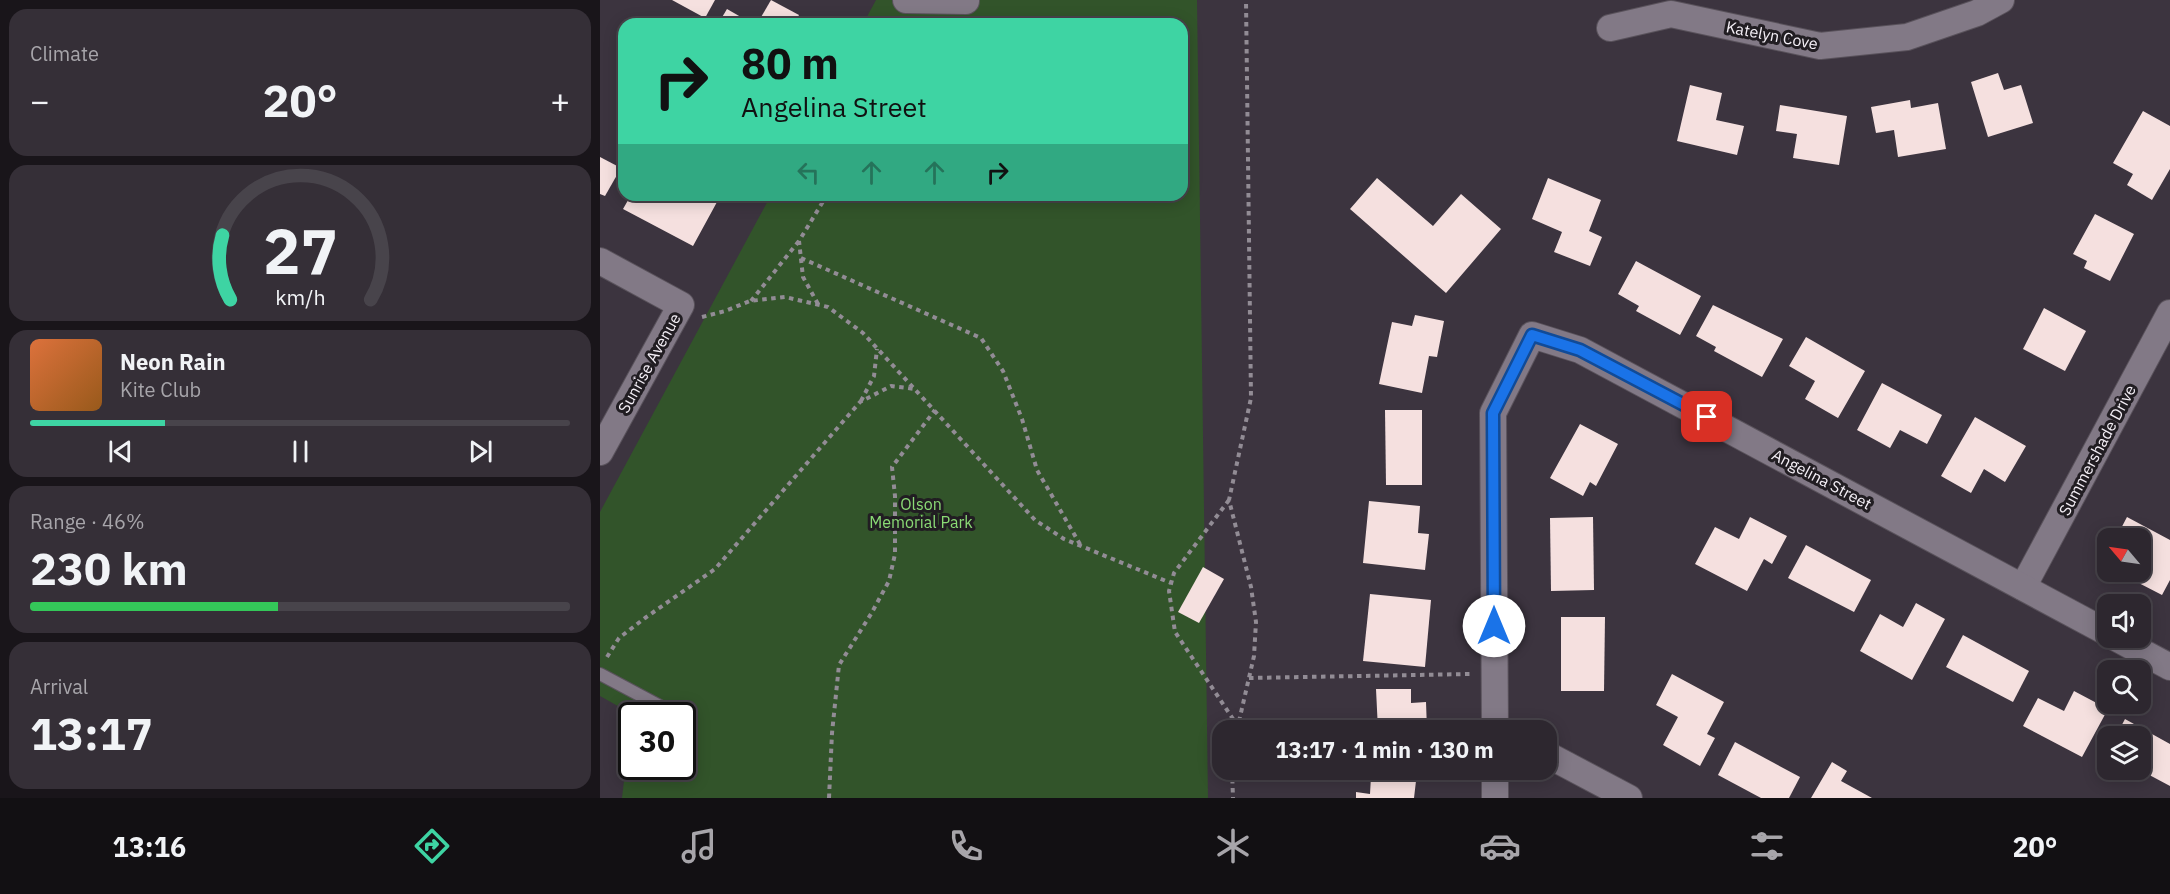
<!DOCTYPE html>
<meta charset="utf-8">
<style>
:root{--surface:#2d272f;--page:#352f37;--text:#f1f3f6;--muted:#a7a5aa;--line:#48444b;--accent:#3ed4a3}
body{margin:0;font-family:"IBM Plex Sans",sans-serif;background:var(--page);color:var(--text);height:100vh;display:flex;flex-direction:column;font-size:22px;white-space:nowrap}
*{box-sizing:border-box;margin:0}
p{font-size:20px;color:var(--muted)}
.icon{flex:none;width:33px;height:33px;fill:none;stroke:currentColor;stroke-width:2;stroke-linecap:round;stroke-linejoin:round}
.map{position:relative;flex:1;overflow:hidden}
.panel{display:flex;flex-direction:column;gap:9px;padding:9px;background:#19151a;width:600px}
.panel>*{flex:none}
.guide{position:absolute;left:18px;top:18px;width:570px;height:183px;border-radius:18px;box-shadow:0 3px 15px #0003,0 0 0 2px var(--line);background:#3ed4a3;color:#111;overflow:hidden}
.needle{width:39px;rotate:299deg}
.controls{position:absolute;left:1497px;top:528px;display:grid;gap:12px}
.controls a{display:grid;place-items:center;width:54px;height:54px;border-radius:12px;background:var(--surface);box-shadow:0 3px 15px #0003,0 0 0 2px var(--line);font-size:30px}
.speed{position:absolute;left:18px;top:702px;display:flex;gap:12px;font-size:30px;font-weight:700;text-align:center}
.speed>*{display:grid;place-content:center;width:78px;height:78px;border-radius:50%;background:var(--surface);box-shadow:0 3px 15px #0003,0 0 0 2px var(--line);line-height:1}
.speed .limit{border:3px solid #111;border-radius:9px;background:#fff;color:#111}
.pin{position:absolute;display:grid;place-items:center;width:51px;height:51px;color:#fff;margin:-26px;border-radius:12px;box-shadow:0 3px 9px #0006}
.me{position:absolute;width:66px;margin:-33px;rotate:0deg;stroke-linejoin:round;filter:drop-shadow(0 0 4px #0008)}
.turn{display:flex;align-items:center;gap:21px;height:126px;padding:0 24px;font-size:27px}
.turn .icon{width:78px;height:78px;stroke-width:2.5}
.turn b{display:block;font-size:42px;line-height:51px}
.lanes{display:flex;align-items:center;height:57px;padding:0 24px;background:#0003;justify-content:center;gap:30px;direction:ltr}
.lanes .off{opacity:.35}
.big{font-size:45px;font-weight:800;line-height:1.1}
.panel .card{flex:1;display:flex;flex-direction:column;justify-content:center;gap:9px;min-width:0;padding:0 21px;border-radius:18px;background:var(--page)}
.panel .dial{align-items:center;gap:0}
.dial svg{height:156px;overflow:visible;fill:none;stroke:var(--line);stroke-width:7;stroke-linecap:round;text-anchor:middle}
.dial text{fill:var(--text);stroke:none}
.song{display:flex;align-items:center;gap:18px}
.cover{width:72px;height:72px;border-radius:9px;background:linear-gradient(135deg,hsl(20 70% 55%),hsl(30 70% 35%))}
.played{height:6px;border-radius:3px;background:linear-gradient(90deg,var(--accent) 25%,var(--line) 25%)}
.keys{display:flex;justify-content:space-around;direction:ltr}
.heat{display:flex;justify-content:space-between;align-items:center;font-size:33px;direction:ltr}
.charge{height:9px;border-radius:4px;background:linear-gradient(90deg,#34c759 46%,var(--line) 0)}
.trip{position:absolute;left:612px;top:720px;width:345px;height:60px;border-radius:18px;background:var(--surface);box-shadow:0 3px 15px #0003,0 0 0 2px var(--line);font-weight:800;line-height:60px;text-align:center}
.dock{display:flex;height:96px;justify-content:space-around;align-items:center;background:#121013;color:var(--muted)}
.dock .icon{width:42px;height:42px}
.dock .active{color:var(--accent)}
.dock b{font-size:27px;color:var(--text)}
main{display:flex;flex:1;min-height:0}
.map>svg:first-child{display:block}
.green{fill:#32542a}
.building{fill:#f5e0df}
.lines{fill:none;stroke-linecap:round;stroke-linejoin:round}
.service-casing{stroke:#59525b;stroke-width:14}
.minor-casing{stroke:#59525b;stroke-width:28}
.path{stroke:#928c95;stroke-width:4;stroke-dasharray:4.5 4.5;stroke-linecap:butt}
.service{stroke:#827986;stroke-width:12}
.minor{stroke:#827986;stroke-width:26}
.route-casing{stroke:#114b97;stroke-width:15}
.route{stroke:#1a73e8;stroke-width:10}
.labels{text-anchor:middle;stroke-width:6;stroke-linejoin:round;paint-order:stroke}
.street-label{font-size:16px;fill:#f4eff6;stroke:#211d22}
.park-label{font-size:16px;fill:#8ada75;stroke:#211d22}
</style>
<main>
<section class="panel">
<div class="card"><p>Climate</p>
<div class="heat"><a>−</a><b class="big">20°</b><a>+</a></div>
</div>
<div class="card dial"><svg viewBox="0 0 100 80">
<path d="M14 69A42 42 0 1 1 86 69"/>
<path d="M14 69A42 42 0 0 1 10 36" stroke="#3ed4a3"/>
<text x="50" y="56" font-size="32" font-weight="700">27</text>
<text x="50" y="72" font-size="11">km/h</text>
</svg></div>
<div class="card">
<div class="song"><i class="cover"></i><div><b>Neon Rain</b><p>Kite Club</p></div></div>
<div class="played"></div>
<div class="keys"><svg class="icon" aria-label="previous" viewBox="0 0 24 24"><path d="M18 5L8 12l10 7zM5 5v14"/></svg><svg class="icon" aria-label="pause" viewBox="0 0 24 24"><path d="M8 5v14M16 5v14"/></svg><svg class="icon" aria-label="next" viewBox="0 0 24 24"><path d="M6 5l10 7-10 7zM19 5v14"/></svg></div>
</div>
<div class="card"><p>Range · 46%</p><b class="big">230 km</b><div class="charge"></div></div>
<div class="card"><p>Arrival</p><b class="big">13:17</b></div>
</section>
<div class="map">
<svg width="1570" height="798" viewBox="0 0 1570 798">
<rect width="100%" height="100%" fill="#3c343f"/>
<!-- green -->
<polygon class="green" points="276,0 597,0 608,798 22,798 31,721 32,766 82,766 82,716 32,715 32,714 0,696 0,512 171,195 582,195 582,24 263,24"/>
<!-- building -->
<g class="building">
<polygon points="72,0 115,0 105,18"/>
<polygon points="171,0 199,15 194,24 157,24"/>
<polygon points="127,9 153,24 118,24"/>
<polygon points="1398,73 1404,90 1421,85 1433,123 1388,137 1371,82"/>
<polygon points="1090,85 1122,93 1116,120 1144,126 1137,155 1077,141"/>
<polygon points="1310,100 1311,108 1338,103 1346,149 1298,157 1294,130 1276,133 1271,107"/>
<polygon points="1180,105 1247,116 1239,165 1193,158 1197,134 1176,131"/>
<polygon points="1543,111 1570,126 1570,169 1552,200 1527,185 1533,174 1513,163"/>
<polygon points="0,157 21,168 5,196 0,194"/>
<polygon points="777,178 833,226 861,194 901,229 846,293 750,209"/>
<polygon points="948,178 1001,200 989,231 1002,237 990,266 954,252 962,232 932,219"/>
<polygon points="31,195 72,195 85,202 89,195 104,195 117,202 93,246 23,209"/>
<polygon points="1495,214 1534,234 1510,281 1484,268 1487,261 1473,254"/>
<polygon points="1036,261 1101,296 1080,335 1036,311 1039,306 1018,294"/>
<polygon points="1113,305 1183,339 1162,377 1114,351 1116,347 1096,336"/>
<polygon points="1444,308 1486,331 1465,371 1423,349"/>
<polygon points="815,315 844,321 837,357 829,356 822,393 779,384 792,322 812,326"/>
<polygon points="1206,337 1265,371 1238,418 1205,399 1215,381 1189,366"/>
<polygon points="1282,383 1342,415 1327,444 1300,430 1290,448 1257,430"/>
<polygon points="785,410 822,410 822,485 786,485"/>
<polygon points="1375,417 1426,446 1405,482 1384,469 1371,493 1341,476"/>
<polygon points="980,424 1018,444 996,486 990,482 983,496 950,478"/>
<polygon points="769,501 820,506 818,533 829,534 825,570 763,563"/>
<polygon points="993,517 994,590 951,591 950,518"/>
<polygon points="1150,517 1187,536 1172,564 1164,559 1147,591 1095,564 1115,527 1139,539"/>
<polygon points="1527,517 1570,540 1570,580 1562,595 1529,578 1532,572 1540,572 1540,538 1516,538"/>
<polygon points="1206,545 1271,580 1254,612 1188,578"/>
<polygon points="603,567 624,579 599,623 578,612"/>
<polygon points="770,594 831,600 825,667 763,661"/>
<polygon points="1316,603 1345,619 1312,680 1260,651 1280,614 1303,627"/>
<polygon points="961,617 1005,617 1004,691 961,691"/>
<polygon points="1363,635 1429,671 1413,702 1346,667"/>
<polygon points="1072,674 1124,702 1107,734 1115,738 1100,766 1063,745 1078,717 1056,705"/>
<polygon points="776,689 811,689 811,703 826,702 827,730 778,730"/>
<polygon points="1474,691 1508,709 1482,757 1423,726 1438,698 1464,711"/>
<polygon points="1525,719 1570,744 1570,786 1540,770 1540,736 1516,736"/>
<polygon points="1135,742 1200,777 1189,798 1161,798 1118,775"/>
<polygon points="1232,762 1247,771 1241,781 1272,798 1211,798"/>
<polygon points="771,776 816,781 814,798 756,798 756,792 770,794"/>
</g>
<g class="lines">
<defs>
<polyline id="service" points="0,674 60,706"/>
<g id="minor">
<polyline points="306,0 366,1"/>
<polyline points="1010,28 1071,14 1220,46 1307,37 1377,13 1401,0"/>
<polyline points="0,261 81,305 0,452"/>
<polyline points="1423,587 1570,313"/>
<polyline points="1516,638 1570,667"/>
<polyline points="895,730 893,413 932,335 980,350 1508,633"/>
<polyline points="946,754 1029,798"/>
<polyline points="895,770 895,798"/>
</g>
</defs>
<!-- service casing -->
<use href="#service" class="service-casing"/>
<!-- minor casing -->
<use href="#minor" class="minor-casing"/>
<!-- path -->
<g class="path">
<polyline points="201,258 381,338 403,371 422,419 437,470 481,546"/>
<polyline points="151,301 199,241"/>
<polyline points="218,304 203,277 199,241 227,195"/>
<polyline points="102,317 125,311 150,301 185,297 228,307 263,333 435,520 464,539 571,583"/>
<polyline points="261,401 274,376 277,349"/>
<polyline points="629,500 574,573 569,591 575,632 637,725"/>
<polyline points="7,657 19,638 45,618 115,569 260,402 291,386 315,389"/>
<polyline points="649,678 870,674"/>
<polyline points="637,730 654,656 656,622 651,587 629,500 651,398 646,0"/>
<polyline points="632,770 633,798"/>
<polyline points="229,798 232,733 239,665 271,614 289,581 295,554 295,496 292,467 335,410"/>
</g>
<!-- service -->
<use href="#service" class="service"/>
<!-- minor -->
<use href="#minor" class="minor"/>
</g>
<g class="lines">
<defs>
<polyline id="route" points="894,626 893,413 932,335 980,350 1107,417"/>
</defs>
<!-- route casing -->
<use href="#route" class="route-casing"/>
<!-- route -->
<use href="#route" class="route"/>
</g>
<g class="labels">
<!-- street labels -->
<g class="street-label">
<text transform="translate(1172 35) rotate(11)" y="6">Katelyn Cove</text>
<text transform="translate(49 363) rotate(-61)" y="6">Sunrise Avenue</text>
<text transform="translate(1497 450) rotate(-62)" y="6">Summershade Drive</text>
<text transform="translate(1222 479) rotate(28)" y="6">Angelina Street</text>
</g>
<!-- park labels -->
<g class="park-label">
<text x="321" y="510">Olson<tspan x="321" dy="18">Memorial Park</tspan></text>
</g>
</g>
</svg>
<div class="controls">
<a><svg class="needle" viewBox="-14 -14 28 28"><path d="M0-13l5 13h-10z" fill="#e53935"/><path d="M0 13l5-13h-10z" fill="#a7a5aa"/></svg></a>
<a><svg class="icon" aria-label="sound" viewBox="0 0 24 24"><path d="M4 9h4l5-4v14l-5-4H4zM17 9q2 3 0 6"/></svg></a>
<a><svg class="icon" aria-label="search" viewBox="0 0 24 24"><circle cx="10" cy="10" r="6"/><path d="M15 15l6 6"/></svg></a>
<a><svg class="icon" aria-label="layers" viewBox="0 0 24 24"><path d="M12 4l9 5-9 5-9-5zM3 14l9 5 9-5"/></svg></a>
</div>
<div class="speed"><div class="limit">30</div></div>
<div class="pin" style="left:1107px;top:417px;background:#d93025"><svg class="icon" aria-label="arrive" viewBox="0 0 24 24"><path d="M6 21V4h12l-3 4 3 4H6"/></svg></div>
<svg class="me" style="left:894px;top:626px" viewBox="-20 -20 40 40"><circle r="19" fill="#fff"/><path d="M0-13L10 11 0 6-10 11z" fill="#1a73e8"/></svg>
<div class="trip">13:17 · 1 min · 130 m</div>
<div class="guide">
<div class="turn"><svg class="icon" aria-label="right" viewBox="0 0 24 24"><path d="M7 20v-9h11M14 6l5 5-5 5"/></svg><div><b>80 m</b>Angelina Street</div></div>
<div class="lanes"><svg class="icon off" aria-label="left" viewBox="0 0 24 24"><path d="M17 20v-9H6M10 6l-5 5 5 5"/></svg><svg class="icon off" aria-label="ahead" viewBox="0 0 24 24"><path d="M12 20V5M6 11l6-6 6 6"/></svg><svg class="icon off" aria-label="ahead" viewBox="0 0 24 24"><path d="M12 20V5M6 11l6-6 6 6"/></svg><svg class="icon" aria-label="right" viewBox="0 0 24 24"><path d="M7 20v-9h11M14 6l5 5-5 5"/></svg></div>
</div>
</div>
</main>
<nav class="dock">
<b>13:16</b>
<svg class="icon active" aria-label="directions" viewBox="0 0 24 24"><path d="M12 3l9 9-9 9-9-9zM9 14v-3h6M13 9l2 2-2 2"/></svg>
<svg class="icon" aria-label="music" viewBox="0 0 24 24"><path d="M9 18V5l10-2v13"/><circle cx="6" cy="18" r="3"/><circle cx="16" cy="16" r="3"/></svg>
<svg class="icon" aria-label="phone" viewBox="0 0 24 24"><path d="M5 4h4l2 5-3 2q2 4 5 5l2-3 5 2v4C11 20 4 13 5 4z"/></svg>
<svg class="icon" aria-label="climate" viewBox="0 0 24 24"><path d="M12 3v18M4 7l16 10M4 17L20 7"/></svg>
<svg class="icon" aria-label="car" viewBox="0 0 24 24"><path d="M5 17H2v-5l4-1 3-4h7l3 4 3 1v5h-3M9 17h6M6 11h13"/><circle cx="7" cy="17" r="2"/><circle cx="17" cy="17" r="2"/></svg>
<svg class="icon" aria-label="filters" viewBox="0 0 24 24"><path d="M4 7h16M4 17h16"/><circle cx="9" cy="7" r="2"/><circle cx="15" cy="17" r="2"/></svg>
<b>20°</b>
</nav>
